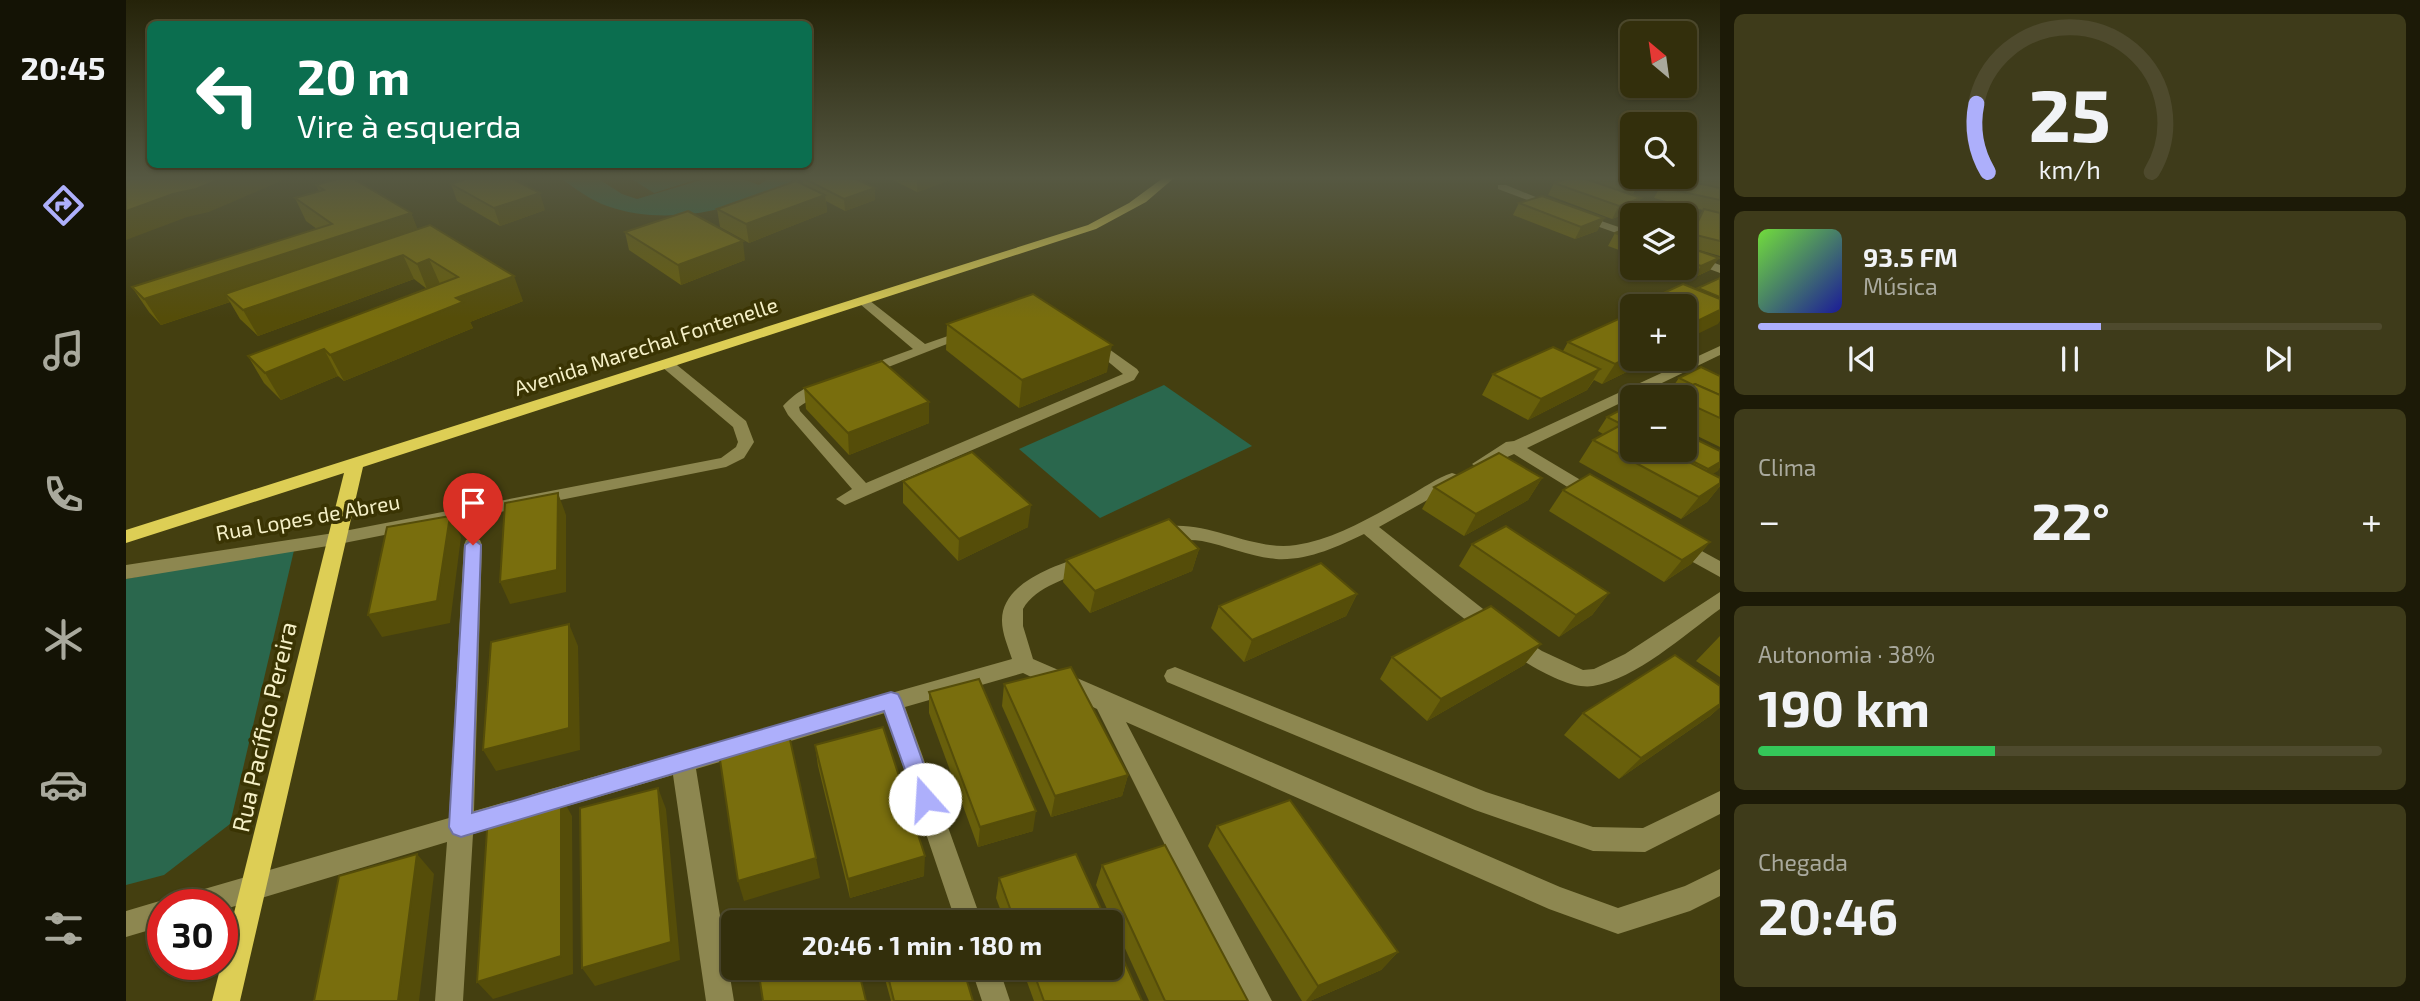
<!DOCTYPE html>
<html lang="pt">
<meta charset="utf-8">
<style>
:root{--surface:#332f0c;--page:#3e3b1a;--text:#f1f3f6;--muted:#a9a99d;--line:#4e4a2d;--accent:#adaffb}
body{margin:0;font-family:"Exo 2",sans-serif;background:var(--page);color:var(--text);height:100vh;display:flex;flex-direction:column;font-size:26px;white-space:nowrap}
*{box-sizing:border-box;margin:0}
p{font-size:23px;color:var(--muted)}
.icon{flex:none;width:38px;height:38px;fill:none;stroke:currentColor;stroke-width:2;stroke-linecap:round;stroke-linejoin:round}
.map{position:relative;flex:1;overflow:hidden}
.details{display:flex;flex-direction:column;gap:14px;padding:14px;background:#1c1a07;width:700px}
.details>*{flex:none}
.guide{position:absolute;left:21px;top:21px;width:665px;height:147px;border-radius:10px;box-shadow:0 2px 5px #0004,0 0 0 2px var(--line);background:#0b6e4f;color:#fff;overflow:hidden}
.needle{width:46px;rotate:331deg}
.controls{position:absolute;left:1494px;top:21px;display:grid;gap:14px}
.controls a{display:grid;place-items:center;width:77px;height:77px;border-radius:10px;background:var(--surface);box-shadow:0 2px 5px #0004,0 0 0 2px var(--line);font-size:35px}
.speed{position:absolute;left:21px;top:889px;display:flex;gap:14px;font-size:35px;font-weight:700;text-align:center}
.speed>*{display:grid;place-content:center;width:91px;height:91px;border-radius:50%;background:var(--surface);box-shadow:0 2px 5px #0004,0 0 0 2px var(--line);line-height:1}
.speed .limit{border:10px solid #d22;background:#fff;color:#111}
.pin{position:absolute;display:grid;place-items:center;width:60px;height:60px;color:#fff;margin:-72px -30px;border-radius:50% 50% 50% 0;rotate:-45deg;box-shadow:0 0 7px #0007}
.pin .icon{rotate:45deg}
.me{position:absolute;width:77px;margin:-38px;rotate:341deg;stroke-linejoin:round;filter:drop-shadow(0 0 5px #0008)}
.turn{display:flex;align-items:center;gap:24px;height:147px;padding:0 35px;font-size:32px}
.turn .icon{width:91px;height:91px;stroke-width:2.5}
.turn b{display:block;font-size:49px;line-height:60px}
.big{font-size:52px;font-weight:700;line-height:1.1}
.details .card{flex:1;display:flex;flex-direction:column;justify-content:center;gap:10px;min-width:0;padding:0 24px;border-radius:10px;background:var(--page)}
.details .dial{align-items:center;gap:0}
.dial svg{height:182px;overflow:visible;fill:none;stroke:var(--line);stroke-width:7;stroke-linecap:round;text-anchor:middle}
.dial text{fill:var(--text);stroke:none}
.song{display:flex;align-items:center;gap:21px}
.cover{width:84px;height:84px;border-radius:10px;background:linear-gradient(135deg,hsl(100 70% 55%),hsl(240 70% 35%))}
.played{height:7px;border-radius:4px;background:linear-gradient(90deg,var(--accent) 55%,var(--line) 55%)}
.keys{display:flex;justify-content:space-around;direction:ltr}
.heat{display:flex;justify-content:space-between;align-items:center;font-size:38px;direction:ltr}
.charge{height:10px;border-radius:5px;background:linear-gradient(90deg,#34c759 38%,var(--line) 0)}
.trip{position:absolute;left:595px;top:910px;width:402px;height:70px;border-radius:10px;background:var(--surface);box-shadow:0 2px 5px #0004,0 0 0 2px var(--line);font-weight:700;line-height:70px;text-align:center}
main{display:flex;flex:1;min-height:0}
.menu{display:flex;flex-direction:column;width:126px;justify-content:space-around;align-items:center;background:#141305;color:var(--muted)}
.menu .icon{width:49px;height:49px}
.menu .active{color:var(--accent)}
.menu b{font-size:32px;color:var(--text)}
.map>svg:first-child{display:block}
.green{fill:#2a674d}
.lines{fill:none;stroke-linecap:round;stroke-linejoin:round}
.minor{fill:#8d8750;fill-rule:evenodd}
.major{fill:#ddce55;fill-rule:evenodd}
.wall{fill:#685f0b}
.shaded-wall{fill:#554d09}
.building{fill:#796e0d;stroke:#554d09;stroke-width:2}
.route{fill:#adaffb;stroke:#7072a3;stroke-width:2}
.labels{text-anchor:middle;stroke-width:7;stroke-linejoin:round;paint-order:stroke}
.street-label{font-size:21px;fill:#f5f0c7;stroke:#3a3403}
.near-street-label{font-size:24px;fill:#f5f0c7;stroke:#3a3403}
</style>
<main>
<nav class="menu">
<b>20:45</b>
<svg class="icon active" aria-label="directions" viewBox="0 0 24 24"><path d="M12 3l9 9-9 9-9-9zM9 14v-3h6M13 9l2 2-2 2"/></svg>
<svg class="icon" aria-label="music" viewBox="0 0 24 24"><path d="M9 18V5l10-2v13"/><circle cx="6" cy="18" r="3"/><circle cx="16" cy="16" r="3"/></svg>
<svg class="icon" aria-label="phone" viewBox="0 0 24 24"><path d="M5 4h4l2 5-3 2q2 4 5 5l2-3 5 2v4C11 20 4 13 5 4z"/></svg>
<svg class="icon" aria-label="climate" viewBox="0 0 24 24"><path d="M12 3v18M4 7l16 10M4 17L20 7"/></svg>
<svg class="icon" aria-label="car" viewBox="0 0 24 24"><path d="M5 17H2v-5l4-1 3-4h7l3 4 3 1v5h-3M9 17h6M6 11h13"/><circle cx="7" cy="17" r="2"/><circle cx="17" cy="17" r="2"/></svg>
<svg class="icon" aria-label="filters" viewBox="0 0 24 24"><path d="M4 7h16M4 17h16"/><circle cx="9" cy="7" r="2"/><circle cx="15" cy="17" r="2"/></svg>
</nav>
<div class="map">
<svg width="1594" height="1001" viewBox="0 0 1594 1001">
<rect width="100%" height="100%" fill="#443f10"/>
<!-- green -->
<g class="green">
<path d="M434 178H471L496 194 511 199 582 178H614L633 185 643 178H668C658 190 644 193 630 198 584 215 529 223 481 206 464 200 449 188 434 178Z"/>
<polygon points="504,178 575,178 528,193"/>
<polygon points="1038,385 1126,446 974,518 893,449"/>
<polygon points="169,546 104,824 38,875 0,885 0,579"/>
</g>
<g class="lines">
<!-- minor -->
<g class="minor">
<polygon points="1494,178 1514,178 1594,196 1594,202"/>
<polygon points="1372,185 1380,185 1434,207 1425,209 1372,189"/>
<polygon points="1455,214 1507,232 1507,239 1451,219 1451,215"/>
<polygon points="1559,252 1594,265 1594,273 1559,260"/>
<polygon points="739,297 799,344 842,329 849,333 742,375 732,375 730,372 732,369 787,349 734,304 734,298"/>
<path d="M966 337 1011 369 1013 372 1008 380 719 505 710 499 726 489 662 415 657 406C668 394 687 380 703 384L705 387C697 395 683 399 673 407L674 411 740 483 997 374 961 344 959 341Z"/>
<polygon points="1594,346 1594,355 1401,448 1473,491 1476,495 1473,499 1461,499 1388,454 1354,469 1346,464 1380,442 1388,441"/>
<polygon points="541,360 546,361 620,421 628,442 618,458 600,467 208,545 0,579 0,565 208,533 595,458 610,447 612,442 607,427 536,367 534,364"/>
<path d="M1326 473 1332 475 1335 479 1332 483 1253 527 1385 631 1416 651 1457 670 1468 669 1499 654 1594 592V609C1558 635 1510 679 1467 686 1414 695 1280 569 1238 534 1211 547 1181 561 1150 559 1125 557 1101 546 1076 541 1060 538 1042 543 1028 539L1025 534 1028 529C1077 515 1122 552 1170 545 1210 539 1249 515 1283 496 1297 488 1311 478 1326 473Z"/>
<polygon points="347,538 354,540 356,545 348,811 383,801 392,804 395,812 392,820 347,834 337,1001 309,1001 321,842 96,910 96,905 55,905 59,896 68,892 323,818 338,545 340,540"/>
<polygon points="1552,538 1594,561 1594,577 1545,550 1543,545 1545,540"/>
<path d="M959 556 966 558 968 563 966 568C943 578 910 586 897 609V626L907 659 1434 887 1492 908 1559 886 1594 869V896L1564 911 1492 934 1423 909 1000 722 1146 1001H1117L971 709 897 673 779 707 856 922H830L759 713 570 769 608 1001H580L547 775 414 814 405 811 402 803 405 795 414 792 886 659C882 647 876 633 876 621 875 583 930 565 959 556Z"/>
<polygon points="1049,667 1360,792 1467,827 1517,828 1594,791 1594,814 1519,852 1467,851 1349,810 1041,682 1038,676 1041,670"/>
<polygon points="37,900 47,905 37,905 37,926 0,937 0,911"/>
<polygon points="845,968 873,968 884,1001 856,1001"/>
</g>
<!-- major -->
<polygon class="major" points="1037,178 1048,178 1020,202 970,229 237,467 114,1001 86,1001 218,473 0,543 0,530 962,225 1003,203"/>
</g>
<!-- wall -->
<g class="wall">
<polygon points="676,178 749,200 719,211 700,201 701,212 623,243 594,227 591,209 677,185"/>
<polygon points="763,178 830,178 791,192"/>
<polygon points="1440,178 1517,178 1507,194 1490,190 1508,210 1486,219 1422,195 1428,183 1442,179"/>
<polygon points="1539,178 1594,178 1594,256 1573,250 1584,270 1567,278 1539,268 1559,268 1559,244 1570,221 1577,210 1528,198"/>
<polygon points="325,184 419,210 374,226 331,201"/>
<polygon points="190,185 285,213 291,229 397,301 344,322 347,328 218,381 212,376 155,400 138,383 122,356 301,289 288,279 132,336 114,319 104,302 35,325 23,312 6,287 191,229 180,221 169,198 193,191"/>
<polygon points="1393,203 1478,218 1471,231 1449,239 1387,215"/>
<polygon points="1507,226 1507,255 1482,246 1489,233"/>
<polygon points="499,232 619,260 555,285 503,250"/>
<polygon points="1507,307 1507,359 1527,359 1476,384 1468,380 1461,390 1402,420 1356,395 1367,374 1437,351 1442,342 1501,317"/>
<polygon points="821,324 981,372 893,408 820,350"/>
<polygon points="1594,376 1594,447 1559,430 1559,397 1546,397 1549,395 1543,392 1553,378"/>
<polygon points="678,388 803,423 723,455 680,409"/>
<polygon points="1507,408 1507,450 1559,450 1594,451 1594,467 1586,474 1594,478 1594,486 1581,502 1555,519 1453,462 1467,440 1477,434 1472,431 1481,417"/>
<polygon points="1416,478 1402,500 1338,536 1296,509 1308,487"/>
<polygon points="777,481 902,527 832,561 777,503"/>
<polygon points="1437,490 1584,542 1565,564 1538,582 1423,511"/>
<polygon points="1346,544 1483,593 1466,615 1433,637 1333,566"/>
<polygon points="1073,549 1066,571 964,613 937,582 940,560"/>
<polygon points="1231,594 1220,616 1118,662 1085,628 1093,606"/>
<polygon points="1594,636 1594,677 1570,661"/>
<polygon points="1415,644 1398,665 1301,721 1254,679 1266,657"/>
<polygon points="878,684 1002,775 996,796 925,817 876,706"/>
<polygon points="1594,686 1594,707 1584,716 1493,779 1438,735 1457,713"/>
<polygon points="803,692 907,831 852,847 803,713"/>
<polygon points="689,745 798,876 724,898 692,766"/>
<polygon points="1091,826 1272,952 1255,970 1184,1001 1176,1001 1082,846"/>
<polygon points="976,865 1122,1001 1023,1001 970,885"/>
<polygon points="873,878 981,922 879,922 870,898"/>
<polygon points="756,968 837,968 847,1001 765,1001"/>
<polygon points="896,968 985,968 1016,1001 908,1001"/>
</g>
<!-- shaded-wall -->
<g class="shaded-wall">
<polygon points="97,178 162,178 83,212 61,217 0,240 0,211 47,194"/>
<polygon points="791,178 830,178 791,192"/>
<polygon points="749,188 749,200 719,211 718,199"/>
<polygon points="414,193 419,210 374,226 368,208"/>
<polygon points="699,195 701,212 623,243 620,224"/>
<polygon points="1515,198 1508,210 1486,219 1493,206"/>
<polygon points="285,213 295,237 99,294 104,302 35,325 18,299"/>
<polygon points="1478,218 1471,231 1449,239 1455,227"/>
<polygon points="617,241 619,260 555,285 552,265"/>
<polygon points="277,255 288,279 132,336 117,310"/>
<polygon points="1593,258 1584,270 1567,278 1575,266"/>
<polygon points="303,259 314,284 301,289 291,264"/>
<polygon points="388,276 397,301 344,322 347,328 218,381 204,355 330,298"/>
<polygon points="1594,310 1594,321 1592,324 1559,340 1559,327"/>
<polygon points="986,345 981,372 893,408 896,380"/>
<polygon points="198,349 212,376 155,400 139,373"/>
<polygon points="1507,355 1507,359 1527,359 1476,384 1489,364"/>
<polygon points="1474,369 1461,390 1402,420 1415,399"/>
<polygon points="803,402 803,423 723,455 722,433"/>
<polygon points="1594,462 1594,467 1592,471 1571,483 1582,469"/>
<polygon points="1416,478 1402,500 1338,536 1350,514"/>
<polygon points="1594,483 1594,486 1581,502 1555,519 1573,497"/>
<polygon points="432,493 440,515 440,592 384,604 374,582"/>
<polygon points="905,505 902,527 832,561 833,539"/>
<polygon points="324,516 335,537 324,623 256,637 242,615"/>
<polygon points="1584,542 1565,564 1538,582 1556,560"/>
<polygon points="1073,549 1066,571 964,613 969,591"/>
<polygon points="1483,593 1466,615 1433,637 1450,615"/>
<polygon points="1231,594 1220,616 1118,662 1126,640"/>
<polygon points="443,624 452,646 454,750 370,771 357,750"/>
<polygon points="1415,644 1398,665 1301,721 1315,699"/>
<polygon points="1594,704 1594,707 1584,716 1493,779 1515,758"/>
<polygon points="1002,775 996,796 925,817 929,796"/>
<polygon points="532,788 540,809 554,960 469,986 456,968"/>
<polygon points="435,796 446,816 447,974 367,999 351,982"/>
<polygon points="910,811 907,831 852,847 854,827"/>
<polygon points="291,854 308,874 293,1001 272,1001"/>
<polygon points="799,856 798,876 724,898 722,879"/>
<polygon points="690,858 694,878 618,901 612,881"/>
<polygon points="1272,952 1255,970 1184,1001 1180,1001 1192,986"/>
</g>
<!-- building -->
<g class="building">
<polygon points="7,178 97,178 70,189 47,194 0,211 0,181"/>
<polygon points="215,178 226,178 285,213 18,299 6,287 206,224 169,198 198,190 190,185"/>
<polygon points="343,178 385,178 414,193 368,208 325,184"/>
<polygon points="677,178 728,178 749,188 718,199"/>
<polygon points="1443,178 1457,178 1515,198 1493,206 1428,183"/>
<polygon points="1497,178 1516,178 1514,182"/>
<polygon points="1539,178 1549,178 1594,188 1594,200 1534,187"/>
<polygon points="670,181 699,195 620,224 591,209"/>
<polygon points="1416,196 1478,218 1455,227 1393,203"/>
<polygon points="1578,209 1594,213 1594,241 1566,234"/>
<polygon points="562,211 617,241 552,265 499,232"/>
<polygon points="304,225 388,276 330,298 337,302 204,355 198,349 139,373 122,356 332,277 303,259 291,264 277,255 117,310 99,294"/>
<polygon points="1506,226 1507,240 1489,233"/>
<polygon points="1559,246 1593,258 1575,266 1559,260"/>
<polygon points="1594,278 1594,297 1572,288"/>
<polygon points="1557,284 1594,299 1594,310 1559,327 1559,306 1509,306"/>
<polygon points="907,294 986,345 896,380 821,324"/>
<polygon points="1499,316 1507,319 1507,355 1489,364 1442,342"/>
<polygon points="1427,347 1474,369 1415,399 1367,374"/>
<polygon points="756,361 803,402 722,433 678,388"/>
<polygon points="1575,367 1594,376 1594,395 1569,384 1567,385 1553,378"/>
<polygon points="1569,384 1594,395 1594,418 1559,402 1559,397 1550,397 1547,396"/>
<polygon points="1502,406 1507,408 1507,430 1481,417"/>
<polygon points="1493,426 1507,433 1507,450 1540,450 1594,478 1594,483 1573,497 1467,440"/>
<polygon points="1559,434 1594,451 1594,462 1582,469 1545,450 1559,450"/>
<polygon points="846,452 905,505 833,539 777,481"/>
<polygon points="1373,453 1416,478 1350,514 1308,487"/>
<polygon points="1464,474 1584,542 1556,560 1437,490"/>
<polygon points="432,493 431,570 374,582 379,503"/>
<polygon points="324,516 311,601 242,615 261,527"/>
<polygon points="1043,519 1073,549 969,591 940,560"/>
<polygon points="1380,526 1483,593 1450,615 1346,544"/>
<polygon points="1195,563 1231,594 1126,640 1093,606"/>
<polygon points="1365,606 1415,644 1315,699 1266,657"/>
<polygon points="443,624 443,728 357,750 365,642"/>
<polygon points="1549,655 1594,686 1594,704 1515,758 1457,713"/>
<polygon points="945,667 1002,775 929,796 878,684"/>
<polygon points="853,679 910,811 854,827 803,692"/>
<polygon points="757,727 799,856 722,879 689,745"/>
<polygon points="663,735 690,858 612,881 593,753"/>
<polygon points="532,788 545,942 456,968 454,808"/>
<polygon points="435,796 435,956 351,982 362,815"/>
<polygon points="1164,800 1272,952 1192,986 1091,826"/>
<polygon points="1039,845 1122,1001 1039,1001 976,865"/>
<polygon points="291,854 272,1001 188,1001 213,876"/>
<polygon points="950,854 981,922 889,922 873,878"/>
<polygon points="985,932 1016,1001 918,1001 906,968 985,968"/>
<polygon points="632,968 732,968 740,1001 637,1001"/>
<polygon points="760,968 837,968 847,1001 768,1001"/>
</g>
<!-- sky -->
<linearGradient id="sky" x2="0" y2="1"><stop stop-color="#252309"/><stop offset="0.56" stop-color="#565842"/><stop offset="1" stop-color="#565842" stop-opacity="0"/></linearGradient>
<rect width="1594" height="318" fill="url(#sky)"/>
<!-- route -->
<polygon class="route" points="347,539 355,545 346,813 765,692 772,694 775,700 810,799 807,806 799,809 792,806 758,711 335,837 327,834 323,827 339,545"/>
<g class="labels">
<!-- street labels -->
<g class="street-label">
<text transform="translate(520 347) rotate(-18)" y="7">Avenida Marechal Fontenelle</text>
<text transform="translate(182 518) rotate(-10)" y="7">Rua Lopes de Abreu</text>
</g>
<!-- near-street labels -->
<g class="near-street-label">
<text transform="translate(139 727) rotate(-77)" y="8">Rua Pacífico Pereira</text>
</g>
</g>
</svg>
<div class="controls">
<a><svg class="needle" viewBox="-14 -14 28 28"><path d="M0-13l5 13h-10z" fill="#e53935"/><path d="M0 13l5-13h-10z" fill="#a9a99d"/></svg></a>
<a><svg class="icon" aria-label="search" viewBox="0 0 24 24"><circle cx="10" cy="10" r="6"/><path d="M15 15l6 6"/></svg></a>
<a><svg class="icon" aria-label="layers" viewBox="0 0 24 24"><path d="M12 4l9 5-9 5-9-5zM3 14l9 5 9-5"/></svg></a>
<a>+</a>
<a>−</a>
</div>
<div class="speed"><div class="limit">30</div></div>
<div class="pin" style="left:347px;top:545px;background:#d93025"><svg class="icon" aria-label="arrive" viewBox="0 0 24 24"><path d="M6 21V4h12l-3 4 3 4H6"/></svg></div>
<svg class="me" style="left:799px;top:799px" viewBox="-20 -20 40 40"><circle r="19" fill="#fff"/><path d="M0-13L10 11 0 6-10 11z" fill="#adaffb"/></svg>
<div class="trip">20:46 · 1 min · 180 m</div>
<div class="guide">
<div class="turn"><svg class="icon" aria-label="left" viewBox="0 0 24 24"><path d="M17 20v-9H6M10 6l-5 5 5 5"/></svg><div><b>20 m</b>Vire à esquerda</div></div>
</div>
</div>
<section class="details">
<div class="card dial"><svg viewBox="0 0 100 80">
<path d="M14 69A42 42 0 1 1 86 69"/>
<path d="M14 69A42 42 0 0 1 9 39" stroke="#adaffb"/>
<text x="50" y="56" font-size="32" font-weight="700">25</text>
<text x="50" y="72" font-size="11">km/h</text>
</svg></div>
<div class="card">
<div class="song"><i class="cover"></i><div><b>93.5 FM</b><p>Música</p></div></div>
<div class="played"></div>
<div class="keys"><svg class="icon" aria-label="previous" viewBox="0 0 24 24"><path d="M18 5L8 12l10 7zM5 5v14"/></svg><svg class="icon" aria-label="pause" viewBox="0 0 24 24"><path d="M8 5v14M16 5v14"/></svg><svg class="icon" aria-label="next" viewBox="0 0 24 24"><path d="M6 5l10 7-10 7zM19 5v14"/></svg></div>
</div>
<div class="card"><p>Clima</p>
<div class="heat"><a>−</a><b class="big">22°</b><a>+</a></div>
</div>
<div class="card"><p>Autonomia · 38%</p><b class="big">190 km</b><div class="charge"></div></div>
<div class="card"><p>Chegada</p><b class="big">20:46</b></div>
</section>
</main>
